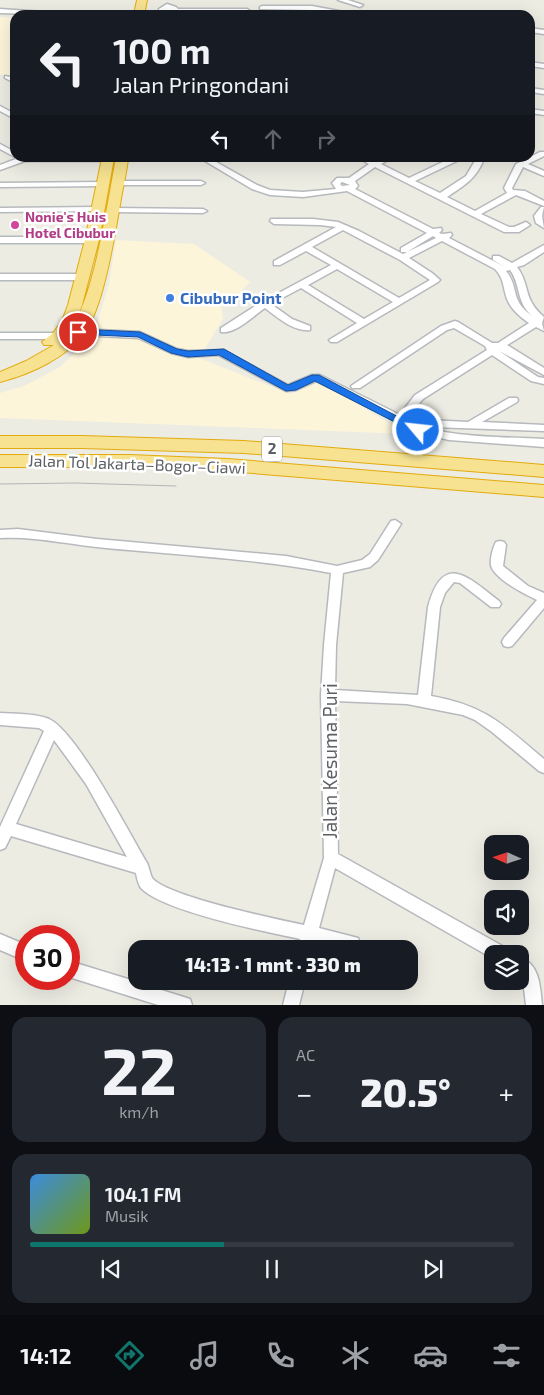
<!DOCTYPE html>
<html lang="id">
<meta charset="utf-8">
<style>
:root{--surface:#171b24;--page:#242831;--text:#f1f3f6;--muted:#9ea1a6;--line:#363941;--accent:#0f766e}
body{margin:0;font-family:"Exo 2",sans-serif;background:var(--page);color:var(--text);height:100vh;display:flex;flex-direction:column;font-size:19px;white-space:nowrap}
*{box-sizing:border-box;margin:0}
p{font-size:16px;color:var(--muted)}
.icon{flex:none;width:28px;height:28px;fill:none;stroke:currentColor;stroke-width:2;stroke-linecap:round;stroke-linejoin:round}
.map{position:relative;height:1005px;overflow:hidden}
.drawer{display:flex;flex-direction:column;gap:12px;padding:12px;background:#0d0f14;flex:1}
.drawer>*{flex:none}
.banner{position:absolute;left:10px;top:10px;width:525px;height:152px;border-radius:15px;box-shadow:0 5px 20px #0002;background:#171b24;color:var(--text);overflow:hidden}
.needle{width:32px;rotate:273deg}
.tools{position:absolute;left:484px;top:835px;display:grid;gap:10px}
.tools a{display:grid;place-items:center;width:45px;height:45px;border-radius:10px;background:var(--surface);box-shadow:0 5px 20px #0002;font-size:25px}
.speed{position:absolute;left:15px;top:925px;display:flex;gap:10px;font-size:25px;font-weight:700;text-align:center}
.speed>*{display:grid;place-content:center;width:65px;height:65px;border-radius:50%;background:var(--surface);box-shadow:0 5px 20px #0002;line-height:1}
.speed .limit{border:8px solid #d22;background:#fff;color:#111}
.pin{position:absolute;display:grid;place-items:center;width:42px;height:42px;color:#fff;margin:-21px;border:2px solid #fff;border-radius:50%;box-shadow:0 1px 5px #0007}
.me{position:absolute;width:55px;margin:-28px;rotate:298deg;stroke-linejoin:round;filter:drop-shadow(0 0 4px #0008)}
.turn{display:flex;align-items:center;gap:18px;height:105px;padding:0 20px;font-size:22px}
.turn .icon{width:65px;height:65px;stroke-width:2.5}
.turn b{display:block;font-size:35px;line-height:42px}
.lanes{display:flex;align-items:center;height:48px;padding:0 20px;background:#0003;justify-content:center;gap:25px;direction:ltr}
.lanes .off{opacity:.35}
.big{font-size:38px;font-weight:800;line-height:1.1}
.drawer .card{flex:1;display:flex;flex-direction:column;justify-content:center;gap:8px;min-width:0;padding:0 18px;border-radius:15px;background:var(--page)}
.drawer .dial{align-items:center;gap:0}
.dial b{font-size:65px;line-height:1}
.song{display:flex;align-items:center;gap:15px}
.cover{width:60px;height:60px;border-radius:8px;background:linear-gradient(135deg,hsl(210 70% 55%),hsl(80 70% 35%))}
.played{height:5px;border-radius:2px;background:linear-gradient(90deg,var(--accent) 40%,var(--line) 40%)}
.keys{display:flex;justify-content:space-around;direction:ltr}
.heat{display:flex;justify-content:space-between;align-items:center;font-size:28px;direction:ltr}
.drawer .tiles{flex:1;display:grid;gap:12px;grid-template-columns:1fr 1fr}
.card:last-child{grid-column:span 2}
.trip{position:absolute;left:128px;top:940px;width:290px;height:50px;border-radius:15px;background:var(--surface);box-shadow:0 5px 20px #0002;font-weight:800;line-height:50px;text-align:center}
.tab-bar{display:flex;height:80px;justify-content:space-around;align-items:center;background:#090b0e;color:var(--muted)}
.tab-bar .icon{width:35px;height:35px}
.tab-bar .active{color:var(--accent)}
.tab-bar b{font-size:22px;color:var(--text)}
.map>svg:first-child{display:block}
.commercial{fill:#fcf5da}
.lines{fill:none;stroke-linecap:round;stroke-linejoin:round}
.minor-casing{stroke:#b6b9bd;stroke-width:3}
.highway-casing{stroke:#e3ab0d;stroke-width:2}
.minor{fill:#fff;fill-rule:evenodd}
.highway{fill:#f6e291;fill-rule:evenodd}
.tram{stroke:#b4b5b5;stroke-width:1}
.route{fill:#1a73e8;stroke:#114b97}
.hotel-dot{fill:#d1479c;stroke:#fff;stroke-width:2}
.shop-dot{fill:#3f7fe0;stroke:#fff;stroke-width:2}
.labels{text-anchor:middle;stroke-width:5;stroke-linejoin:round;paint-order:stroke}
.far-hotel-label{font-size:14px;font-weight:bold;fill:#b23c85;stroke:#fff;text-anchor:start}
.shield{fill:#fff;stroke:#8d8f92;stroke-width:1}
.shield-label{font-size:15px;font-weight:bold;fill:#5c5f63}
.shop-label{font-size:16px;font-weight:bold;fill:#366cbe;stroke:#fff;text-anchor:start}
.street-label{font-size:16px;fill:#5c5f63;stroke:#fff}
.near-street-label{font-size:19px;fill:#5c5f63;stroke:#fff}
</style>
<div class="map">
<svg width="544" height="1005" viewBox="0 0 544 1005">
<rect width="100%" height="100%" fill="#edece3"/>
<!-- commercial -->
<g class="commercial">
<polygon points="0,17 15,18 15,81 0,74"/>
<polygon points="116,240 194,244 250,282 241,291 241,294 221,305 223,319 199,358 290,394 321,382 407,434 0,418 0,393 24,386 60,367 82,346 96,326 109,284"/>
</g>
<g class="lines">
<defs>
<g id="minor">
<polygon points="338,0 348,0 363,5 360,7"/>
<polygon points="167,4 176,7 178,9 247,9 250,11 247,13 167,14 159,11 159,9"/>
<polygon points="262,6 312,6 360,15 345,15 312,10 260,9 260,7"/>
<polygon points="0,9 59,13 62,15 0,13"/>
<polygon points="530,28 544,30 544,34 530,32"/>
<polygon points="530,62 544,64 544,68 530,66"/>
<polygon points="5,76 15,78 15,83 5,78"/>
<polygon points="530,88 544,90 544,94 530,92"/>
<polygon points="0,106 15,114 15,119 0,111"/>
<polygon points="530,109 544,111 544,115 530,113"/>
<polygon points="0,144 15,152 15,157 0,149"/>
<path d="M540 152H544V156L528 164 544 171V176L523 167 512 188 513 190 525 191 544 201V206L516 195 481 214 509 227H514L526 222 530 225 519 232H504L375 167 355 181 358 186 355 189 433 229 441 228 442 230 439 233 442 234 451 233 452 235 449 238 503 266 493 260V256H499L512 263 544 245V252L524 265 517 267C531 286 522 298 544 317L542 323 544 331 536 327 507 345 544 368V375L499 351 538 377 544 378V384L531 381 492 355 423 399 415 408 419 415 428 420 468 422 509 398H517L518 400 517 402 482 422 544 425V431L432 427 418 424C447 438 510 437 544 439V447L449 440 420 433 316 381 296 390 286 391 218 355 188 357 171 353 138 338 78 335 73 332 78 329 140 332 177 349 188 351 223 350 288 385 312 375H320L414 422 409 417 405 408 415 395 487 350 485 346 454 328 447 330 360 388H352L351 386 441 326 455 321 458 322 492 343H498L529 323C520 317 511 309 507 299 503 288 504 278 495 269L442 241 409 258 432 273 440 280 438 282 337 342H331L329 340 357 323 301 288 271 304 292 319 310 326V330C294 332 277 317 265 308 253 316 236 334 221 332V328L260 303 331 265 306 251 280 265H274V261L336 227 320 225 274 224 270 221 271 219H313L338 222 359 231 403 254 436 238 433 236 407 252H401V248L427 233 347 191 303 197 270 195 252 189 200 158H209L257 185 270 190 303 192 336 189 332 183 337 178H349L369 164 359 158H368L375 161 383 158H392L381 164 409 178 451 158H460L459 160 415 181 440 193 466 176 476 159H479L483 161C476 179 462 187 447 197L475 211 507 193 504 188 516 164ZM342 182 350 185 342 186 340 184ZM343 230 400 260 430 280 399 298 312 247ZM337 269 393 302 364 319 308 285ZM510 270C521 285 516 302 532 316 509 299 520 289 506 271Z"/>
<polygon points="15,158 111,158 112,159 108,161 25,161 0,170 0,165 16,159"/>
<polygon points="114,181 201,181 205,183 201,185 117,185 113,183"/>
<polygon points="103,182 107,184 106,186 0,187 0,183"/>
<polygon points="98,207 101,207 101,211 0,212 0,208"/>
<polygon points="541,207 544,207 542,216 544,228 536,223 534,216"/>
<polygon points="110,208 203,209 207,211 203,213 113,212 110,212"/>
<polygon points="0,237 92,237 96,240 92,243 0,243"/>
<polygon points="0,274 84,274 88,277 84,280 0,280"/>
<polygon points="0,333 58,333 63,336 58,339 0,339"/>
<path d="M395 520 401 524 378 560 370 567 343 573 336 645 335 690 418 695 428 607C443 551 468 577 499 601L501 604 499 607H491L460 583 454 582 445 593 440 607 431 696C487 706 503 725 544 759V773L539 771 492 732 475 720 463 715 407 704 335 701 338 854 506 948 508 954H492V958L335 868 319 928 358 938 360 943 357 949H343L315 943 313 949H297L300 939C266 932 162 911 141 888 138 884 137 878 136 873L11 836 5 848 0 850V827L44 731 39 728 0 725V713C15 714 35 713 49 719 77 732 129 833 147 863 149 867 150 874 152 878 168 897 276 919 304 925L324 858 321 695 324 645 331 573C257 559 181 555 106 548 71 545 36 536 0 538V530L18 529 97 539 286 556 337 566 362 560 370 554 391 521ZM54 740 86 784 127 857 16 824Z"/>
<path d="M500 541 504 542 506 545 503 566 528 586 544 593V608L512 646 508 647 504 646 502 642 504 638 537 600C526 595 493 578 491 565 490 559 493 547 496 542Z"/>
<polygon points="0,934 26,945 26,961 0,950"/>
<path d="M520 957C540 965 540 986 542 1005H526L523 980 520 977Z"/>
<polygon points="69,961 141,983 142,981 158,981 155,988 190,999 192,1005 158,1005 69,977"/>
<polygon points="289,981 305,981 299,1005 283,1005"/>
</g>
<g id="highway">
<polygon points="137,0 147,0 144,15 134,15"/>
<path d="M102 158H114L99 240 82 305 76 322 65 336C93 310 108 199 116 158H128C127 171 123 186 121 199 115 233 104 306 85 332 67 358 30 374 0 382V372L26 361 54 345H44L42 342 53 333 62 321 68 305 85 240Z"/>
<polygon points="0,436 82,436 244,441 544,465 544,477 244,453 82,448 0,448"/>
<polygon points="0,455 130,455 228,459 544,485 544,497 228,471 130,467 0,467"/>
</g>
</defs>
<!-- minor casing -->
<use href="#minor" class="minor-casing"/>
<!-- highway casing -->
<use href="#highway" class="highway-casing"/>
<!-- minor -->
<use href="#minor" class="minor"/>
<!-- highway -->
<use href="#highway" class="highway"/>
<!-- tram -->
<polyline class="tram" points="0,484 75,483 176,486"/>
</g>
<!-- route -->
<polygon class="route" points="78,329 140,332 177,349 188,351 224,349 288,385 312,375 319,375 423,430 422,432 414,432 315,381 296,390 286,391 219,355 188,357 171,353 138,337 75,334 73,332"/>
<!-- markers -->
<circle class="hotel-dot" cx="15" cy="225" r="5"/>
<circle class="shop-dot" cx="170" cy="298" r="5"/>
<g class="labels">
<!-- far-hotel labels -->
<g class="far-hotel-label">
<text x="25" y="222">Nonie's Huis<tspan x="25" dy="16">Hotel Cibubur</tspan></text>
</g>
<!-- shield labels -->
<rect class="shield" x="262" y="436.5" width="20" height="25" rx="4"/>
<g class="shield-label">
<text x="272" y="454">2</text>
</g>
<!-- shop labels -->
<g class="shop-label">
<text x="180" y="304">Cibubur Point</text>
</g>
<!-- street labels -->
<g class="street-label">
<text transform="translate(137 464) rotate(2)" y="6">Jalan Tol Jakarta–Bogor–Ciawi</text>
</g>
<!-- near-street labels -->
<g class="near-street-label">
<text transform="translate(330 761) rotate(-90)" y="7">Jalan Kesuma Puri</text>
</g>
</g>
</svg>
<div class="tools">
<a><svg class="needle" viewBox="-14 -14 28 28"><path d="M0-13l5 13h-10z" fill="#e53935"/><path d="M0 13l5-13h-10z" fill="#9ea1a6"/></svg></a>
<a><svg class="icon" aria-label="sound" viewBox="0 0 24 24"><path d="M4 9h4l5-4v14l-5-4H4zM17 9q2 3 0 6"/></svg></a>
<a><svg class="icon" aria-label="layers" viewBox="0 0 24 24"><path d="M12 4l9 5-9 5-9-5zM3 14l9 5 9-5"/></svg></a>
</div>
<div class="speed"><div class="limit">30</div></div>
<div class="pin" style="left:78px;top:332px;background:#d93025"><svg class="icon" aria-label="arrive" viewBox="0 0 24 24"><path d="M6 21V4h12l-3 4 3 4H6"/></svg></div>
<svg class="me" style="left:418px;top:430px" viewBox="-20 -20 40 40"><circle r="17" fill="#1a73e8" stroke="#fff" stroke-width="3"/><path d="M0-11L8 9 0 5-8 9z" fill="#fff"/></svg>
<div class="trip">14:13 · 1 mnt · 330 m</div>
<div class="banner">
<div class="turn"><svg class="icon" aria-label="left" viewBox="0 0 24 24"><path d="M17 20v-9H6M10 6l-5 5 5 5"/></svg><div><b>100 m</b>Jalan Pringondani</div></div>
<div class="lanes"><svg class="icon" aria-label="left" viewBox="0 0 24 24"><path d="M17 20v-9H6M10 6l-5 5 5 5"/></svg><svg class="icon off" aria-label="ahead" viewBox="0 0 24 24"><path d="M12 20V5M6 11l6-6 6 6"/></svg><svg class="icon off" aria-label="right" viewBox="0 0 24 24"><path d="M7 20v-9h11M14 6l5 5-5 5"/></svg></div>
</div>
</div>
<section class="drawer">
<div class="tiles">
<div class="card dial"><b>22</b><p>km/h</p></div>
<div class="card"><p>AC</p>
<div class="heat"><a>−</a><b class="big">20.5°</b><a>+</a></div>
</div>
<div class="card">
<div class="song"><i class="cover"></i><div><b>104.1 FM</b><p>Musik</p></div></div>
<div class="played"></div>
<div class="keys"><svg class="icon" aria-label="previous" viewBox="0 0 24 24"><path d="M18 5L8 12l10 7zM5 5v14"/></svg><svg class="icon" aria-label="pause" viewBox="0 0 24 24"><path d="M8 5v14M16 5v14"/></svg><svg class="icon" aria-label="next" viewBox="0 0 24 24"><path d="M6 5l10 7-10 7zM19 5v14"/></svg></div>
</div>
</div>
</section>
<nav class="tab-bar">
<b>14:12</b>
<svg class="icon active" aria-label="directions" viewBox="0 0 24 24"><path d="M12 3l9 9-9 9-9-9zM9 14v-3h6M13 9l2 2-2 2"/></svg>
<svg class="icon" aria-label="music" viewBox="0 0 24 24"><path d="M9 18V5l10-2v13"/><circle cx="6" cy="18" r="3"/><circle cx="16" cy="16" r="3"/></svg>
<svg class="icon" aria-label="phone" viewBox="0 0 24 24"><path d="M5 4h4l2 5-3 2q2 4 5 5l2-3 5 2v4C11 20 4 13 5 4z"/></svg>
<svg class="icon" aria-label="climate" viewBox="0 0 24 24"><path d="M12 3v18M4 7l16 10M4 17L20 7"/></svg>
<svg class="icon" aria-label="car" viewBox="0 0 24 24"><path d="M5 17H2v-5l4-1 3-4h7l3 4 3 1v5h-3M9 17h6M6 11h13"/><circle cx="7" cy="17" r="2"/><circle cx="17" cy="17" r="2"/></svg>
<svg class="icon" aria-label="filters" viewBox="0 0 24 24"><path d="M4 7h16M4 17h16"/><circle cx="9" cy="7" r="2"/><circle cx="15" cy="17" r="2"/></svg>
</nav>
